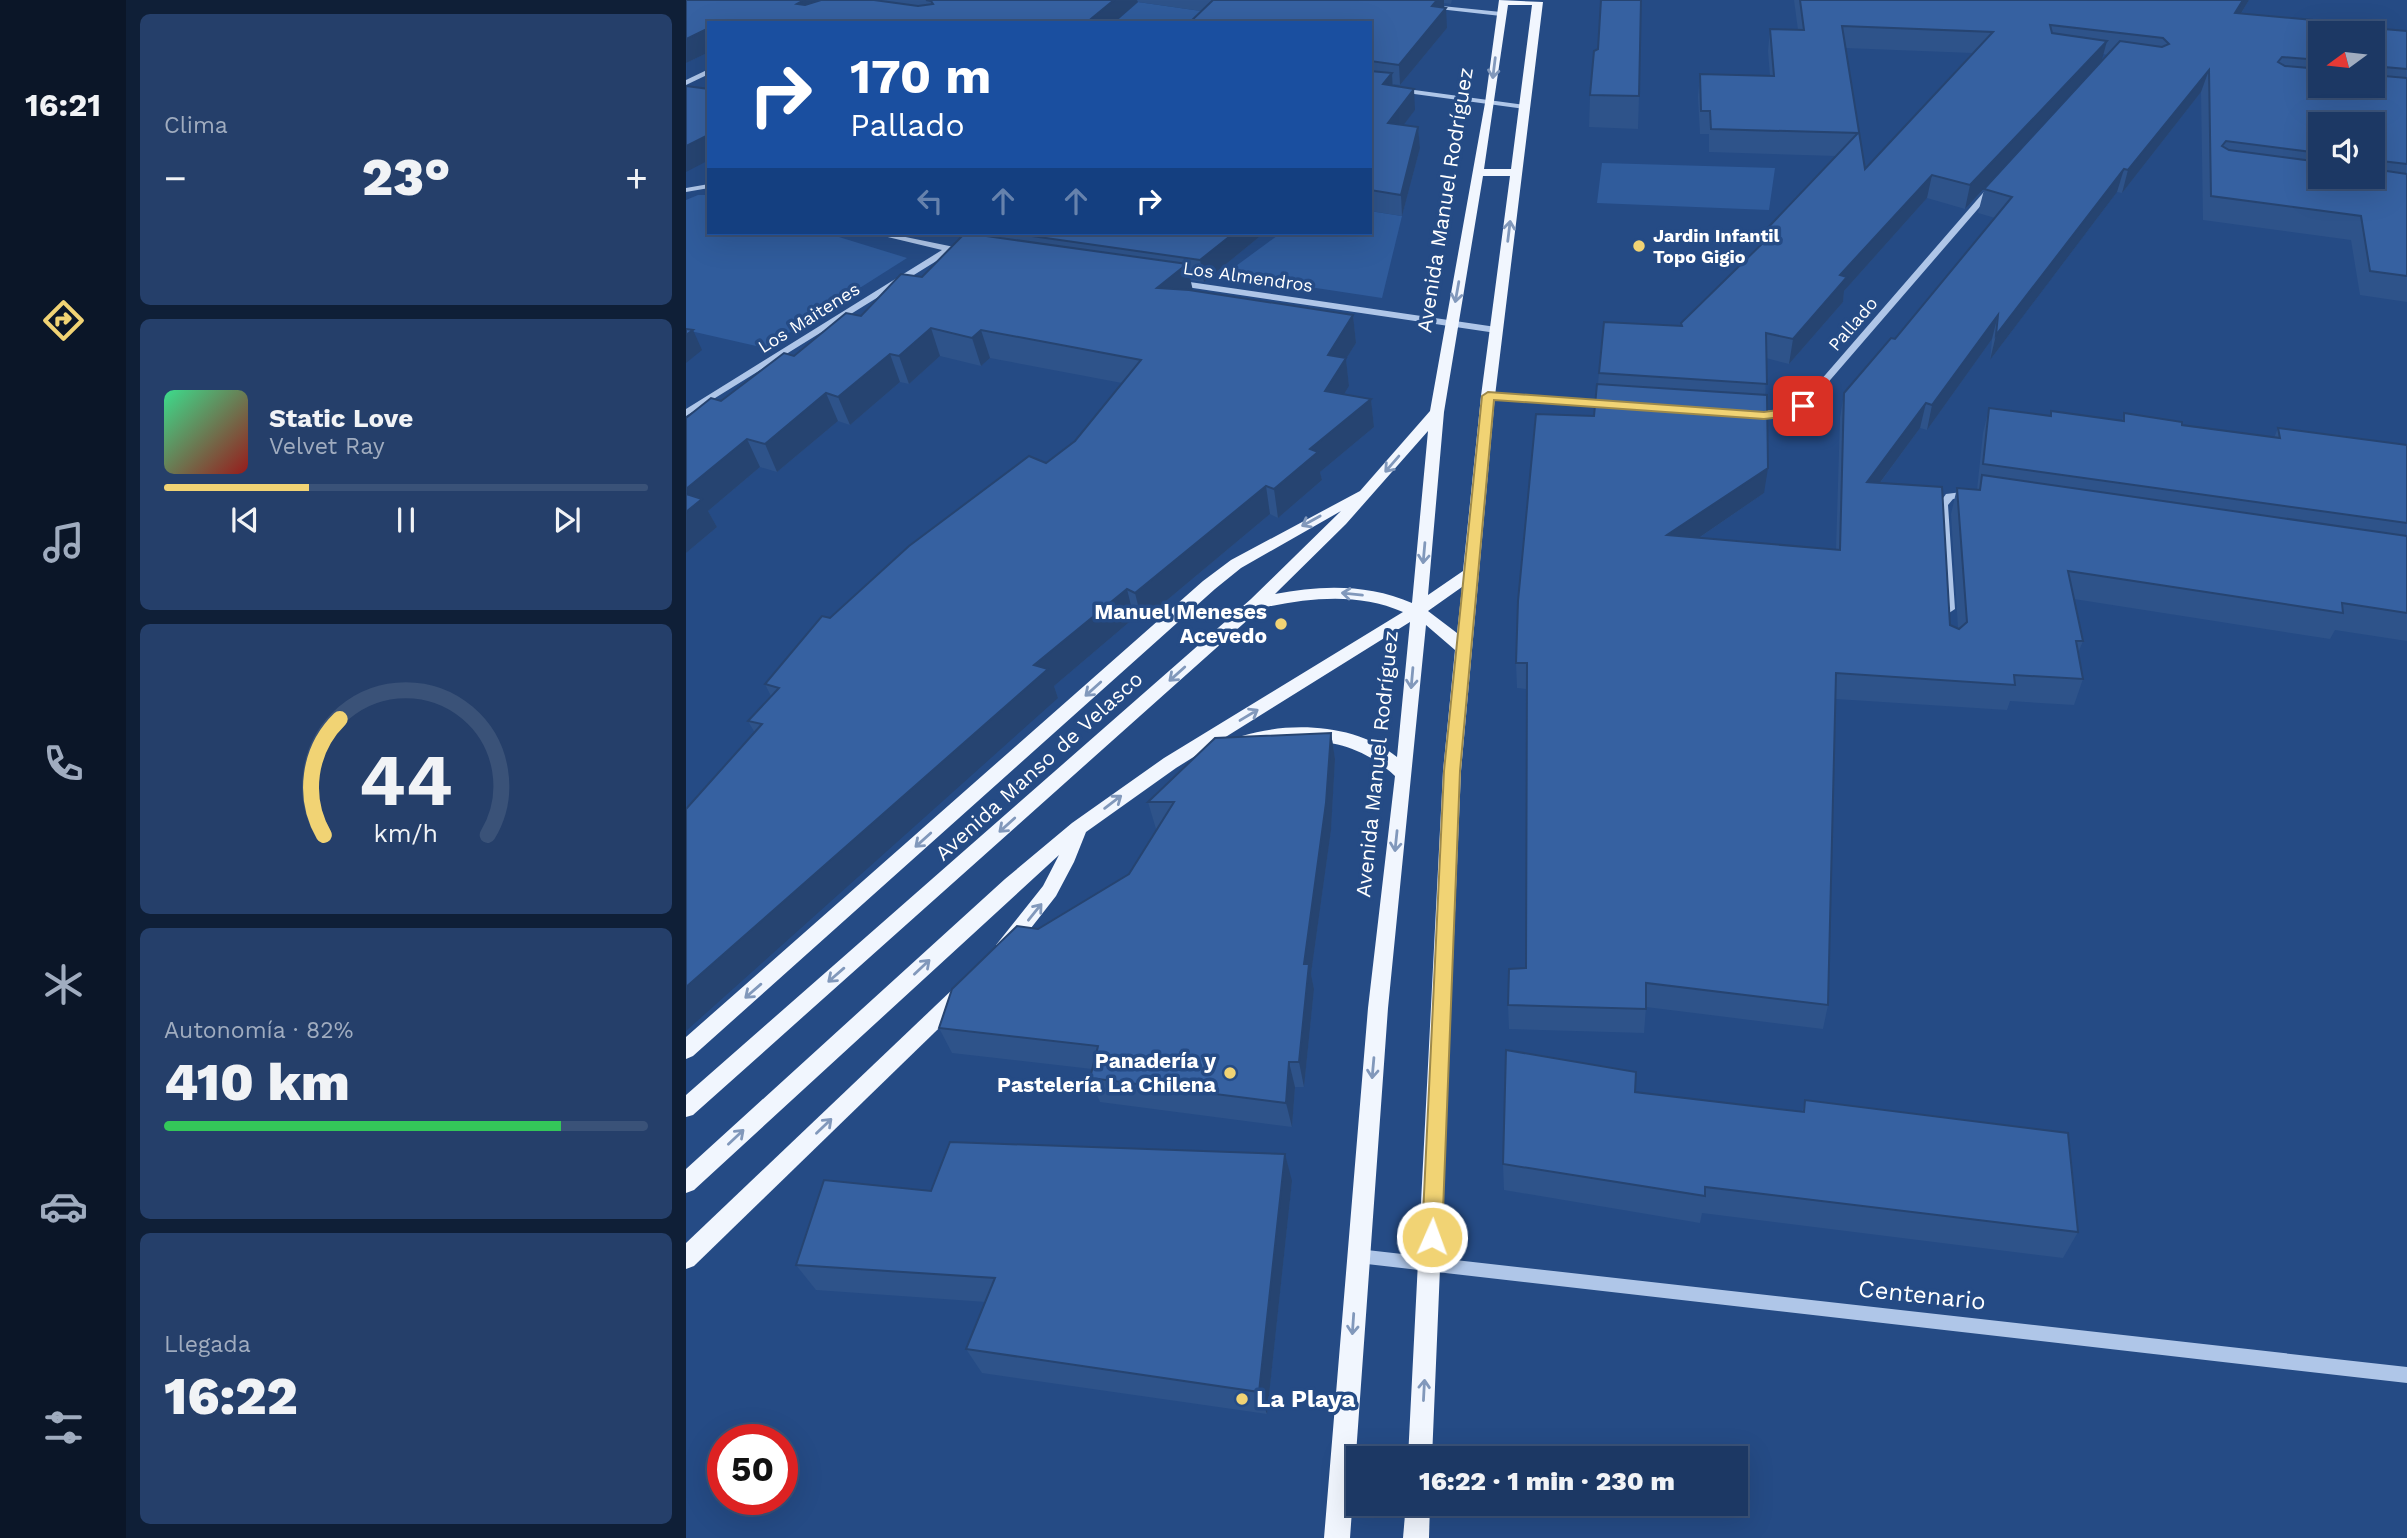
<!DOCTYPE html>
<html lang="es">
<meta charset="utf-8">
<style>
:root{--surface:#1c3864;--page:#253f6a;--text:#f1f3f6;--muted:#a0acbf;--line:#3a5278;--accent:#f1d374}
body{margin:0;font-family:"Work Sans",sans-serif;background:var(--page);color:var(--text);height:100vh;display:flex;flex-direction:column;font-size:26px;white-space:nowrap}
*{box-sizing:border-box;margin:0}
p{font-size:23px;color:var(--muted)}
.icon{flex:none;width:38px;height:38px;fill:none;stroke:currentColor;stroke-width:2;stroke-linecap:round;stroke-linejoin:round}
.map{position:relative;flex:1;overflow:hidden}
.panel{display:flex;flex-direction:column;gap:14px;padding:14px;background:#0f1f37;width:560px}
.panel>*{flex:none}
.top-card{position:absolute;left:21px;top:21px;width:665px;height:214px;border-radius:0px;box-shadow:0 7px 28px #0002,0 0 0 2px var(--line);background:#1a4fa0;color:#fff;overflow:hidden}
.needle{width:46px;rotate:255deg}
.buttons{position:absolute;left:1622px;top:21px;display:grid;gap:14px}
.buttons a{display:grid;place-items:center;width:77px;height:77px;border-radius:0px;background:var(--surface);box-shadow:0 7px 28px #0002,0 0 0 2px var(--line);font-size:35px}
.speed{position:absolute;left:21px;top:1424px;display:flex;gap:14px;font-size:35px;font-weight:700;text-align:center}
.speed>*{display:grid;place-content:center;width:91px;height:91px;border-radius:50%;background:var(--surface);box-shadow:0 7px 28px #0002,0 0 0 2px var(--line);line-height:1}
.speed .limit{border:10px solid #d22;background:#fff;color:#111}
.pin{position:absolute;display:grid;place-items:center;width:60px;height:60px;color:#fff;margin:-30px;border-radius:14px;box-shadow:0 4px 10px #0006}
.me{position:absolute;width:77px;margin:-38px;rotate:2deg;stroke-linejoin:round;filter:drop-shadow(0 0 5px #0008)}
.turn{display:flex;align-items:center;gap:24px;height:147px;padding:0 28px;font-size:32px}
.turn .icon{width:91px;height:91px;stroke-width:2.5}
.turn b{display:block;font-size:49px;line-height:60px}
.lanes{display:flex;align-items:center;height:66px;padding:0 28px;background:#0003;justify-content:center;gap:35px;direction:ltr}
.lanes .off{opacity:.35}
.big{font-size:52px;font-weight:800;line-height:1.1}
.panel .widget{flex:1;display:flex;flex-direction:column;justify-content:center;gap:10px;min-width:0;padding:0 24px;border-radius:10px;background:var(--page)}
.panel .dial{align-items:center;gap:0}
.dial svg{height:182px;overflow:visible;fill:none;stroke:var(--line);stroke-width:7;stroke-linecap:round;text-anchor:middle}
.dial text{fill:var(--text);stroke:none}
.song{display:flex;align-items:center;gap:21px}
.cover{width:84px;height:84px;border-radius:10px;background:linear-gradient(135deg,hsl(150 70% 55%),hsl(0 70% 35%))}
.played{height:7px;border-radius:4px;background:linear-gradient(90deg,var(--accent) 30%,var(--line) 30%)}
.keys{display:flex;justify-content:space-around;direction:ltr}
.heat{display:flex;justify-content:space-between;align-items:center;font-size:38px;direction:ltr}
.charge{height:10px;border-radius:5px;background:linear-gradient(90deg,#34c759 82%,var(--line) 0)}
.trip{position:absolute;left:660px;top:1446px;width:402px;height:70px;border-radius:0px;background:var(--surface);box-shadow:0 7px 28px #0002,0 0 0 2px var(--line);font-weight:800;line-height:70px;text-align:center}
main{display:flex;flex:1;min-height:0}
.menu{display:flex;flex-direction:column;width:126px;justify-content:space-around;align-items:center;background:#0b1628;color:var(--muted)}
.menu .icon{width:49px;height:49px}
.menu .current{color:var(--accent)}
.menu b{font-size:32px;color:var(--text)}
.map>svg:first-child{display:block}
.green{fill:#305c9c}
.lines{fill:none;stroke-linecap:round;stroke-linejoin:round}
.minor{fill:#afc6e8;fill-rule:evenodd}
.major{fill:#f1f6fe;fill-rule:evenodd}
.wall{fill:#2e538a;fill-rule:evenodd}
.shaded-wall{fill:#264471}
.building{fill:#3661a1;stroke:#264471;stroke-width:2;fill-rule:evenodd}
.oneway{stroke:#8198bb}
.route{fill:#f1d374;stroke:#9d894b;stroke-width:2}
.poi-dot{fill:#f1d374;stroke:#254b85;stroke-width:2.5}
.labels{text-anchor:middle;stroke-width:7;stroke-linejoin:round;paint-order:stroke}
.far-poi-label{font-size:18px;font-weight:bold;fill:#fff;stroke:#254b85;text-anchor:start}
.far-street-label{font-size:18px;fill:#fff;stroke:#254b85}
.street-label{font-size:21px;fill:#fff;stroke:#254b85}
.poi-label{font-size:21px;font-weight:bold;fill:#fff;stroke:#254b85;text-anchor:end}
.near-street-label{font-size:24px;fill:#fff;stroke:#254b85}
.near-poi-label{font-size:24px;font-weight:bold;fill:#fff;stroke:#254b85;text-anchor:start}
</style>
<main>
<nav class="menu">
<b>16:21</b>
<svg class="icon current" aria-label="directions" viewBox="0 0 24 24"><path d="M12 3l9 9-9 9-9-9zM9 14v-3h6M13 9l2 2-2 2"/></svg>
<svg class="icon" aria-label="music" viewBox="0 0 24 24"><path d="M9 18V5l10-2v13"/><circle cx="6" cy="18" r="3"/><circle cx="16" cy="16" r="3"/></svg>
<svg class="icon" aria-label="phone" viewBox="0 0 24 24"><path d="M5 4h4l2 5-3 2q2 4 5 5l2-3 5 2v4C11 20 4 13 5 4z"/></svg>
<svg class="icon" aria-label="climate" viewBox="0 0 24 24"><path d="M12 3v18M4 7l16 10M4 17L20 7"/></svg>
<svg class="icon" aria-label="car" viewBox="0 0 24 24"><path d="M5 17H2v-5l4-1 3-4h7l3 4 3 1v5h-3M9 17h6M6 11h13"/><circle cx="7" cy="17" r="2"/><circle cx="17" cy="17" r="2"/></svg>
<svg class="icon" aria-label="filters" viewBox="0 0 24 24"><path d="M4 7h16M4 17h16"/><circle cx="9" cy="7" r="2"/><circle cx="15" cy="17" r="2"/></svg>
</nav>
<section class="panel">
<div class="widget"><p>Clima</p>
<div class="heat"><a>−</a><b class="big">23°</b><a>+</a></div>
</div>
<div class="widget">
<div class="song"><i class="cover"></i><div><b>Static Love</b><p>Velvet Ray</p></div></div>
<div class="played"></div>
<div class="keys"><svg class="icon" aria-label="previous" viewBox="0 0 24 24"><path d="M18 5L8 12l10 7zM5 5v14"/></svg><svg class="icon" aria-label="pause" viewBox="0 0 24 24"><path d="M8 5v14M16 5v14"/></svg><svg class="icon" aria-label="next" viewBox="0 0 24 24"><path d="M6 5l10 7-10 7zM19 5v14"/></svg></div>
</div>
<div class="widget dial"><svg viewBox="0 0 100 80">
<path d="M14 69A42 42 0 1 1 86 69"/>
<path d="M14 69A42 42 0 0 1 21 18" stroke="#f1d374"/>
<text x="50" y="56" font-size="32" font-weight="700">44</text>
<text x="50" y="72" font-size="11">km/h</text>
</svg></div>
<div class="widget"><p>Autonomía · 82%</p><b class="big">410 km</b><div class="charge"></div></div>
<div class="widget"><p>Llegada</p><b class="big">16:22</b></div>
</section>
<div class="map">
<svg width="1721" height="1538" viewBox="0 0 1721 1538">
<rect width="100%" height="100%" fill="#254b85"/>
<!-- green -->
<g class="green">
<polygon points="452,2 536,14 527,23 428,23"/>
<polygon points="916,163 1089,168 1083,210 911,203"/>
<polygon points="12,195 23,195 23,233 140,233 221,258 79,348 0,330 0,200"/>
<polygon points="684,211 716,216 696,298 539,274 595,233 684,233"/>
</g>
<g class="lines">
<!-- minor -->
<g class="minor">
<polygon points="746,5 815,12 818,14 815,16 744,8 744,6"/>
<polygon points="23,69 23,74 0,85 0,80"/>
<polygon points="684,84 839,105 843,107 839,109 684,88"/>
<polygon points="23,184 23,188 0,192 0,188"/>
<polygon points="1303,186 1310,188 1120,408 1101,416 1062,416 1060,414 1065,411 1099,410 1114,404"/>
<polygon points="185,233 200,233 278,249 282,252 278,255 265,252 0,416 0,409 256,250"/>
<polygon points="490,280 810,327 815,330 810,333 487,285 487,281"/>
<polygon points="802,393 925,401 930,404 925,407 799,398 797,396"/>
<polygon points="1284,491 1288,492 1288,496 1267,499 1262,505 1269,609 1263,613 1257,609 1252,505 1260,494"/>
<polygon points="672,1249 1721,1367 1721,1383 672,1263 666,1261 664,1256 666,1251"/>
</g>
<!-- major -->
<g class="major">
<path d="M813 0 857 2 809 396 775 771 746 1458H722L757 771 769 650 740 625 702 1008 664 1538H638L682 1008 709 776C665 735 618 737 562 746L556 744 553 740 556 736C605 721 670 724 711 757L724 622 490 768 400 832 388 862 370 896 327 951 320 953 313 951 310 945 357 886 373 855 8 1190 0 1193V1169L319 879 386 823 478 758 717 612C671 592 623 598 575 608L7 1115 0 1117V1095L565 599 655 511 555 568 529 589 7 1056 0 1059V1037L517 581 545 560 674 491 744 411 799 103ZM822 5H846L825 169H798ZM797 176H824L795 396 777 571 742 595 758 412ZM742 431 726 603C682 584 635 585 589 594L660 524ZM776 587 771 633 742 611Z"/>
<polygon points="275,986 282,988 285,994 282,1000 8,1266 0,1269 0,1243 268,988"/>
<polygon points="720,1503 744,1503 743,1538 717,1538"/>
</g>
</g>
<!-- wall -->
<g class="wall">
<polygon points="0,0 766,0 765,4 758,3 761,28 714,85 707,84 729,110 717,125 732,127 734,148 716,216 684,211 684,23 515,11 452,2 428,23 23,23 23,52 0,63"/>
<path d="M1108 0H1563L1555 14 1627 23 1721 31V304V302L1674 295 1665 240 1517 220 1515 92 1436 193 1431 192 1304 360 1306 339 1241 430 1234 428 1194 483 1264 625 1272 628 1265 514 1271 488 1291 490 1297 433 1303 408 1364 416 1365 411 1436 421 1438 413 1496 425 1588 438 1592 428 1721 445V641L1649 630 1644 639 1388 599 1397 641 1392 653 1397 679 1388 705 1324 701 1321 710 1150 699 1142 1005 1137 1029 960 1007 958 1033 823 1029 822 1005 840 968 841 689 831 688 830 663 908 416 912 384 913 373 995 326 1074 246 1075 235 1150 156 1023 152V134H1014L1012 97 1014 74 1084 76 1082 51 1084 29 1112 30ZM1634 33H1687V86H1634ZM1159 48 1286 53 1179 169ZM1417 54 1422 55 1415 62ZM1634 124H1687V177H1634ZM1298 190 1292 213 1309 218 1209 339 1158 393 1154 418 1150 550 1013 538 1078 493 1080 358 1103 364 1157 302 1158 291 1241 198 1279 209Z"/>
<polygon points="904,95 953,96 952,129 903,127"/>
<polygon points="292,233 578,233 518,282 504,280 506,290 667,315 670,343 660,359 663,386 658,394 685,399 688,427 634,472 636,480 592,518 584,514 456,621 448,618 368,686 372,698 69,733 62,721 85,696 79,684 144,618 389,441 436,383 304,358 295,366 254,356 223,384 214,382 164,425 152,421 91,472 74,467 22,511 31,527 0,553 0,418 35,401 175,316 236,277 292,234"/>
<polygon points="645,733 649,759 645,830 625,974 628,989 618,1087 609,1087 606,1127 414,1102 404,1078 406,1069 266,1053 253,1028 352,929 443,874 471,829 470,829 462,802"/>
<polygon points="949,1092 1116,1112 1119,1100 1392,1232 1377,1258 1016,1213 1014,1223 818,1190 817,1164"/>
<polygon points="606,1181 581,1414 296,1373 280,1349 300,1302 130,1290 110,1265 245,1191"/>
</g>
<!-- shaded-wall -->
<g class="shaded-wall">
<polygon points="118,0 160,0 119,23 111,4"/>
<polygon points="428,0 451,0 452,2 428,23 400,23"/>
<polygon points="751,0 758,0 758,10 760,8 761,28 714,85 713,65 746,6"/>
<polygon points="1557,0 1563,0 1542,35 1549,13"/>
<polygon points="23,28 23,52 0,63 0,39"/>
<polygon points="1421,41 1415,63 1279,209 1284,185"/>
<polygon points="1523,70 1515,92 1436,193 1442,170"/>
<polygon points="706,73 707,94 697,84"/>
<polygon points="728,89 729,110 703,144 702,123"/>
<polygon points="732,127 734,148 716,216 715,195"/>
<polygon points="20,136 23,142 23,160 0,172 0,146"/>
<polygon points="1438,169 1431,192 1304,360 1310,335"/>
<polygon points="1246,175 1241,198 1158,291 1157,302 1103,364 1107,339 1154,275"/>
<polygon points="548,233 578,233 518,282 514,260"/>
<polygon points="501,264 507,291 471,288"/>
<polygon points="667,315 670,343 660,359 663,386 643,419 639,391 642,355"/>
<polygon points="1312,315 1306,339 1241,430 1246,405"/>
<polygon points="245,328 254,356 223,384 213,356"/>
<polygon points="7,330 16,350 0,363 0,335"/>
<polygon points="295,330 304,358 295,366 286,338"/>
<polygon points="204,354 214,382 164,425 152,397"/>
<polygon points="140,393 152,421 91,472 79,444"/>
<polygon points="685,399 688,427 634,472 636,480 592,518 588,489 624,449"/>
<polygon points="1240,403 1234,428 1176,507 1181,482"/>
<polygon points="61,439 74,467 22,511 31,527 0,553 0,489"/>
<polygon points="1082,468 1078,493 979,561 981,535"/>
<polygon points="580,486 584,514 456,621 449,593"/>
<polygon points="441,589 448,618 368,686 372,698 0,1031 0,987 348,665"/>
<polygon points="645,733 649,759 645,830 625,974 628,989 618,1087 613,1062 618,964"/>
<polygon points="603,1062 609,1087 606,1127 600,1103"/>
<polygon points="599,1154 606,1181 581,1414 573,1392"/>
</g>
<!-- building -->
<g class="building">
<polygon points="0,0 118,0 111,4 119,5 135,0 188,0 232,6 247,4 245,1 240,0 428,0 400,23 56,23 38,20 33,23 23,23 23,28 0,39"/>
<polygon points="527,0 751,0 746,6 760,8 713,65 684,61 684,23 503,23"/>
<polygon points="915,0 955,0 953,96 904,95 908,51 912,49"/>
<path d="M1114 0H1557L1549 13 1627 20V23L1721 31V69L1687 66V33H1634V60L1596 57 1592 62 1599 66 1634 69V86H1687V75L1721 78V164L1687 160V124H1634V153L1540 141 1536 146 1543 150 1634 162V177H1687V169L1721 174V276L1684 271 1675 216 1525 196 1523 70 1442 170 1438 169 1310 335 1312 315 1246 405 1240 403 1181 482 1256 487 1264 625 1273 629 1281 622 1271 488 1294 490 1296 475 1721 536V613L1656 603 1657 613 1382 571 1397 641H1390L1397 679 1328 675 1329 685 1150 673 1142 1005 960 983V1009L822 1005 823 969 840 968 841 663H830L832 601 850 414 908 416 911 384 1081 395 1082 468 981 535 1154 550 1158 393 1205 338 1209 339 1326 197 1298 189 1434 41 1476 47 1483 44 1477 38 1364 25 1366 33 1421 41 1284 185 1246 175 1154 275 1161 277 1107 339 1080 333 1081 384 913 373 918 322 996 326 995 323 1085 235H1075L1172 133 1025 129 1024 111H1015L1014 74 1088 76 1084 29 1118 30ZM1156 26 1307 32 1179 169Z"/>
<polygon points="684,71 706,73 697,84 728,89 702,123 732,127 715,195 684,190"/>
<polygon points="0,86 23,89 23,137 20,136 0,146"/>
<polygon points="279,233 501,264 471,288 503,290 667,315 642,355 660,358 639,391 685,399 624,449 632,452 588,489 580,486 449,593 441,589 348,665 362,669 0,987 0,809 76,724 62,721 93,688 79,684 136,616 144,618 223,546 343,456 360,463 389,441 455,360 295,330 286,338 245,328 213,356 204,354 152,397 140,393 79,444 61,439 0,489 0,418 25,398 35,401 98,353 108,356 160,313 175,316 215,274 236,277"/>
<polygon points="325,233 548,233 514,260"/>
<polygon points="0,329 7,330 0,335"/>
<polygon points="1303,408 1365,416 1365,411 1438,421 1438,413 1496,422 1496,425 1594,438 1592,428 1721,445 1721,523 1297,464"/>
<polygon points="0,494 16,499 0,512"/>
<polygon points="645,733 640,803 618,964 623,964 613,1062 603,1062 600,1103 404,1078 412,1046 253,1028 266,989 331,926 352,929 443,874 488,802 462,802 529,738"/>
<polygon points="820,1050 950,1072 949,1092 1118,1112 1119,1100 1382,1133 1392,1232 1019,1187 1019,1196 817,1164"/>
<polygon points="264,1142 599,1154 573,1392 280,1349 309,1278 110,1265 138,1180 245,1191"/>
</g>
<!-- one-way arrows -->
<defs><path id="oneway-shaft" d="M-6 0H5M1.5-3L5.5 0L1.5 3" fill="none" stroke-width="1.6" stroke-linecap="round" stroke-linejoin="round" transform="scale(1.75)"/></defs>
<g class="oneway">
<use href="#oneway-shaft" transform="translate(808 68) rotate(97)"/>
<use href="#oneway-shaft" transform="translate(823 231) rotate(-83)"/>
<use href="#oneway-shaft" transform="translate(771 292) rotate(100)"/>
<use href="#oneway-shaft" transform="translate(706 464) rotate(131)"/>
<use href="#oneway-shaft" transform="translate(625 521) rotate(151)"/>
<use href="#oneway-shaft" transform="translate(738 553) rotate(95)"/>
<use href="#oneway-shaft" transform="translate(666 594) rotate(-174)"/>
<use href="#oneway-shaft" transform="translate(491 674) rotate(138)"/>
<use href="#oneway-shaft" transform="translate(726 678) rotate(95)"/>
<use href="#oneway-shaft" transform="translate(407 689) rotate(138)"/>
<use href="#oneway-shaft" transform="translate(563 715) rotate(-31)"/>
<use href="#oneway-shaft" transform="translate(427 802) rotate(-37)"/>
<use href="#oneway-shaft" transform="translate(321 825) rotate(138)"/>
<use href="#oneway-shaft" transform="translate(237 840) rotate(138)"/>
<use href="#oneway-shaft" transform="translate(710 841) rotate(96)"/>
<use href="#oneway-shaft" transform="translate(349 912) rotate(-51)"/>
<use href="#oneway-shaft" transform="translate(236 967) rotate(-43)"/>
<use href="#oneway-shaft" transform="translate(150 975) rotate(139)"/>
<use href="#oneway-shaft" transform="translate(67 991) rotate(139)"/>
<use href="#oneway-shaft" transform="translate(687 1068) rotate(95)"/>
<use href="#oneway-shaft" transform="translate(138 1126) rotate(-44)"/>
<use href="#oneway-shaft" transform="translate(50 1137) rotate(-43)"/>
<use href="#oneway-shaft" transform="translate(667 1324) rotate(94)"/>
<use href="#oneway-shaft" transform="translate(738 1390) rotate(-87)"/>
</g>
<!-- route -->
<polygon class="route" points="802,392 1078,412 1099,409 1117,402 1123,406 1106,416 1078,419 808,400 774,771 756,1237 753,1243 746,1246 739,1243 736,1237 758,771 796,396"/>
<!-- markers -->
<g class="poi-dot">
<circle cx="953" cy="246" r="7"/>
<circle cx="595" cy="624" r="7"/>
<circle cx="544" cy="1073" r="7"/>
<circle cx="556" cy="1399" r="7"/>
</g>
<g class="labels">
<!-- far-poi labels -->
<g class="far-poi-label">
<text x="967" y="242">Jardin Infantil<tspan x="967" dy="21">Topo Gigio</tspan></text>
</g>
<!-- far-street labels -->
<g class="far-street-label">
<text transform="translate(562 277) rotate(8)" y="6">Los Almendros</text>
<text transform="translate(123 318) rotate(-32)" y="6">Los Maitenes</text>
<text transform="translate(1167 324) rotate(-49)" y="6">Pallado</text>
</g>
<!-- street labels -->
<g class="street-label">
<text transform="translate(759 200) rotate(-81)" y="7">Avenida Manuel Rodríguez</text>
<text transform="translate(691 764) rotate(-84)" y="7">Avenida Manuel Rodríguez</text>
<text transform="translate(353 766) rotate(-42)" y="7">Avenida Manso de Velasco</text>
</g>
<!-- poi labels -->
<g class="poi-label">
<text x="581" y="619">Manuel Meneses<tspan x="581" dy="24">Acevedo</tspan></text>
<text x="530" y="1068">Panadería y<tspan x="530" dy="24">Pastelería La Chilena</tspan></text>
</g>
<!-- near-street labels -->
<g class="near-street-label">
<text transform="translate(1236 1295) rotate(6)" y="8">Centenario</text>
</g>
<!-- near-poi labels -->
<g class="near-poi-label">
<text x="570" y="1407">La Playa</text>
</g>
</g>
</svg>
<div class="buttons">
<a><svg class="needle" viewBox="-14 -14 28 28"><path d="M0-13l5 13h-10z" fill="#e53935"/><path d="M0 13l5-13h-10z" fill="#a0acbf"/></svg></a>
<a><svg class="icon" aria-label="sound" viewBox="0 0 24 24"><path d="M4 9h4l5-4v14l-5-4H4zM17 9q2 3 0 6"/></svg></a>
</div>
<div class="speed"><div class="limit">50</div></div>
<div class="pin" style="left:1117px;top:406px;background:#d93025"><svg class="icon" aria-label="arrive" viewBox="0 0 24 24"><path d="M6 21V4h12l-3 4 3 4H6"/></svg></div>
<svg class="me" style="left:746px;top:1237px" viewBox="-20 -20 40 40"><circle r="17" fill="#f1d374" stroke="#fff" stroke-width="3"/><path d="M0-11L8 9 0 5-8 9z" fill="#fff"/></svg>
<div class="trip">16:22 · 1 min · 230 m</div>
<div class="top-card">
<div class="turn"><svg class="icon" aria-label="right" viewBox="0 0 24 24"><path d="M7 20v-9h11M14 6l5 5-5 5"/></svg><div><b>170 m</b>Pallado</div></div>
<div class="lanes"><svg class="icon off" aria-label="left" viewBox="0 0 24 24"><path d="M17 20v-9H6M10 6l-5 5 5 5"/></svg><svg class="icon off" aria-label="ahead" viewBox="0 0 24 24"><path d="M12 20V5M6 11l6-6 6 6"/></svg><svg class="icon off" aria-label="ahead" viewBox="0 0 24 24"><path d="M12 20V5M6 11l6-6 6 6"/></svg><svg class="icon" aria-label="right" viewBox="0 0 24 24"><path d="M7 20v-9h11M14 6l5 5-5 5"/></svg></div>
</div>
</div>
</main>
